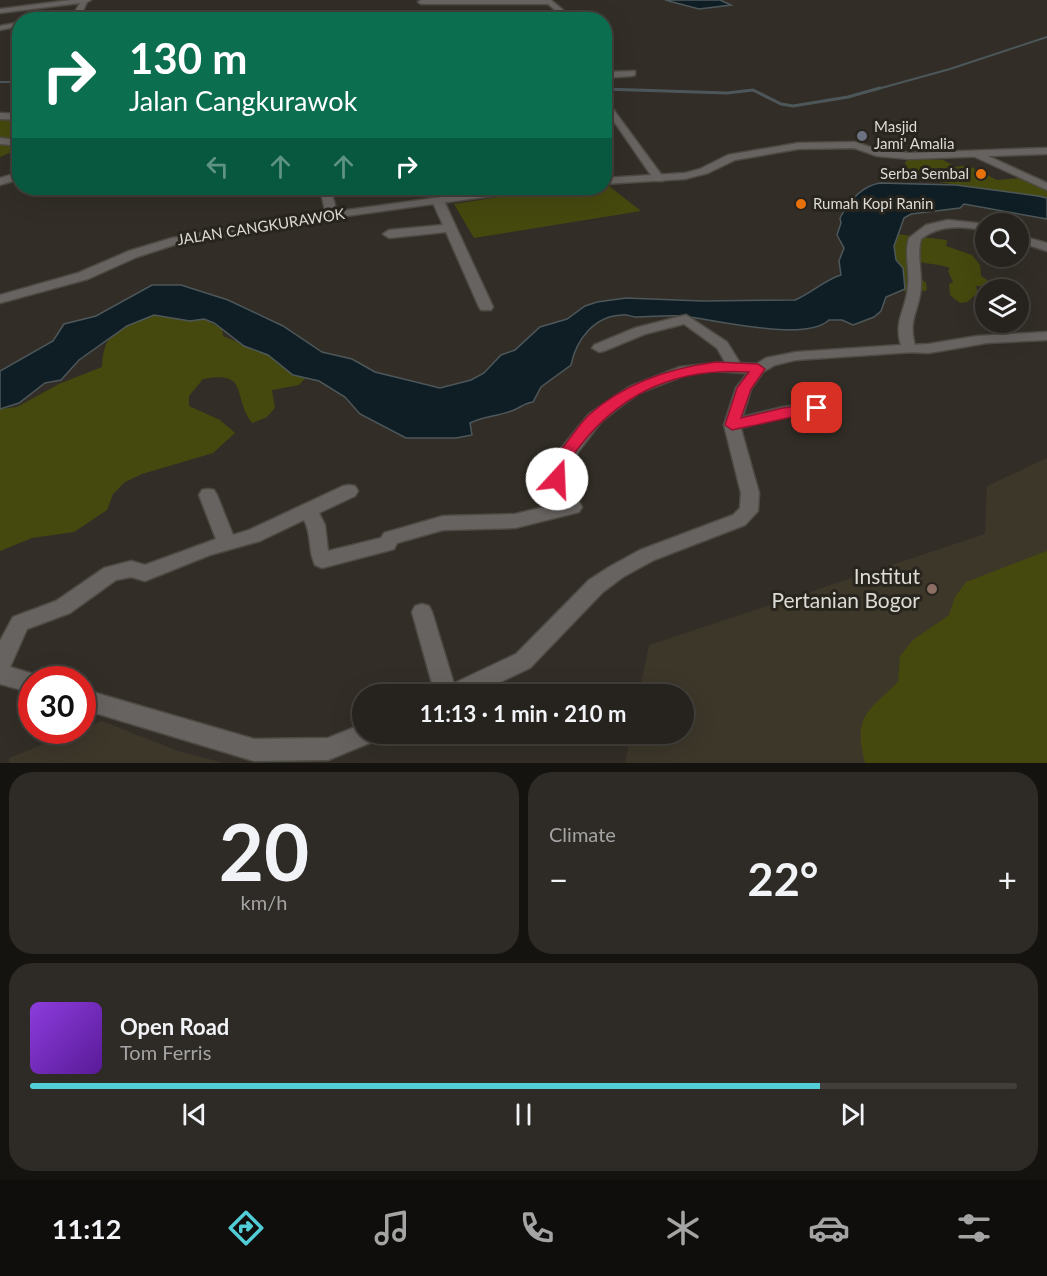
<!DOCTYPE html>
<meta charset="utf-8">
<style>
:root{--surface:#26221d;--page:#2e2a26;--text:#f1f3f6;--muted:#a4a4a4;--line:#423f3b;--accent:#52ccd6}
body{margin:0;font-family:Lato,sans-serif;background:var(--page);color:var(--text);height:100vh;display:flex;flex-direction:column;font-size:22px;white-space:nowrap}
*{box-sizing:border-box;margin:0}
p{font-size:20px;color:var(--muted)}
.icon{flex:none;width:33px;height:33px;fill:none;stroke:currentColor;stroke-width:2;stroke-linecap:round;stroke-linejoin:round}
.map{position:relative;height:763px;overflow:hidden}
.details{display:flex;flex-direction:column;gap:9px;padding:9px;background:#151310;flex:1}
.details>*{flex:none}
.top-card{position:absolute;left:12px;top:12px;width:600px;height:183px;border-radius:24px;box-shadow:0 6px 24px #0002,0 0 0 2px var(--line);background:#0b6e4f;color:#fff;overflow:hidden}
.tools{position:absolute;left:975px;top:213px;display:grid;gap:12px}
.tools a{display:grid;place-items:center;width:54px;height:54px;border-radius:50%;background:var(--surface);box-shadow:0 6px 24px #0002,0 0 0 2px var(--line);font-size:30px}
.speed{position:absolute;left:18px;top:666px;display:flex;gap:12px;font-size:30px;font-weight:700;text-align:center}
.speed>*{display:grid;place-content:center;width:78px;height:78px;border-radius:50%;background:var(--surface);box-shadow:0 6px 24px #0002,0 0 0 2px var(--line);line-height:1}
.speed .limit{border:9px solid #d22;background:#fff;color:#111}
.pin{position:absolute;display:grid;place-items:center;width:51px;height:51px;color:#fff;margin:-26px;border-radius:12px;box-shadow:0 3px 9px #0006}
.me{position:absolute;width:66px;margin:-33px;rotate:20deg;stroke-linejoin:round;filter:drop-shadow(0 0 4px #0008)}
.turn{display:flex;align-items:center;gap:21px;height:126px;padding:0 18px;font-size:27px}
.turn .icon{width:78px;height:78px;stroke-width:2.5}
.turn b{display:block;font-size:42px;line-height:51px}
.lanes{display:flex;align-items:center;height:57px;padding:0 18px;background:#0003;justify-content:center;gap:30px;direction:ltr}
.lanes .off{opacity:.35}
.big{font-size:45px;font-weight:700;line-height:1.1}
.details .card{flex:1;display:flex;flex-direction:column;justify-content:center;gap:9px;min-width:0;padding:0 21px;border-radius:24px;background:var(--page)}
.details .dial{align-items:center;gap:0}
.dial b{font-size:78px;line-height:1}
.song{display:flex;align-items:center;gap:18px}
.cover{width:72px;height:72px;border-radius:9px;background:linear-gradient(135deg,hsl(270 70% 55%),hsl(270 70% 35%))}
.played{height:6px;border-radius:3px;background:linear-gradient(90deg,var(--accent) 80%,var(--line) 80%)}
.keys{display:flex;justify-content:space-around;direction:ltr}
.heat{display:flex;justify-content:space-between;align-items:center;font-size:33px;direction:ltr}
.details .tiles{flex:1;display:grid;gap:9px;grid-template-columns:1fr 1fr}
.card:last-child{grid-column:span 2}
.trip{position:absolute;left:352px;top:684px;width:342px;height:60px;border-radius:30px;background:var(--surface);box-shadow:0 6px 24px #0002,0 0 0 2px var(--line);font-weight:700;line-height:60px;text-align:center}
.tab-bar{display:flex;height:96px;justify-content:space-around;align-items:center;background:#0f0e0c;color:var(--muted)}
.tab-bar .icon{width:42px;height:42px}
.tab-bar .on{color:var(--accent)}
.tab-bar b{font-size:27px;color:var(--text)}
.map>svg:first-child{display:block}
.built{fill:#3d372a}
.green{fill:#46490e}
.water{fill:#0f1e25;stroke:#4d575a;stroke-width:1.5}
.lines{fill:none;stroke-linecap:round;stroke-linejoin:round}
.stream-far1{stroke:#4d575a;stroke-width:2}
.stream{stroke:#4d575a;stroke-width:3}
.minor-casing{stroke:#4d4a43;stroke-width:3}
.tertiary-casing{stroke:#4d4a43;stroke-width:3}
.minor{fill:#676361;fill-rule:evenodd}
.tertiary{fill:#676361;fill-rule:evenodd}
.route{fill:#e11d48;stroke:#92132f;stroke-width:1.5}
.worship-dot{fill:#6b7280;stroke:#28251e;stroke-width:2}
.food-dot{fill:#e8710a;stroke:#28251e;stroke-width:2}
.education-dot{fill:#8d6e63;stroke:#28251e;stroke-width:2}
.labels{text-anchor:middle;stroke-width:6;stroke-linejoin:round;paint-order:stroke}
.far-poi-label{font-size:15px;fill:#dddbd6;stroke:#28251e;text-anchor:start}
.far-street-label{font-size:15px;fill:#dddbd6;stroke:#28251e}
.near-poi-label{font-size:21px;fill:#dddbd6;stroke:#28251e;text-anchor:end}
</style>
<div class="map">
<svg width="1047" height="763" viewBox="0 0 1047 763">
<rect width="100%" height="100%" fill="#322e27"/>
<!-- built -->
<g class="built">
<polygon points="1047,458 1047,763 625,763 631,734 684,734 684,694 639,694 649,645 985,534 987,486"/>
<polygon points="102,721 178,751 224,763 9,763 9,758"/>
</g>
<!-- green -->
<g class="green">
<polygon points="19,116 19,149 0,157 0,119"/>
<polygon points="909,158 943,160 956,167 967,165 997,180 1022,178 1047,190 1047,199 939,182 909,170 905,163"/>
<polygon points="605,183 641,211 474,238 454,204 556,188 604,188"/>
<path d="M896 234 947 240 946 246 972 255 980 265 981 276 992 283 991 286H976L978 293 967 302 960 303 950 295 949 284 953 282 948 271 950 268C933 262 927 266 911 258L918 276 926 283 927 290 910 295 899 287 891 255Z"/>
<path d="M154 315 177 319H204L222 329 223 336 257 350 269 349 309 374 299 385 272 390 275 408 267 417 252 423C232 397 250 370 203 379L189 396V406L220 420 235 433 213 453 142 474 125 482 113 494 107 510 74 532 32 538 0 551V409L17 407 59 384 102 367C103 330 123 324 154 315Z"/>
<path d="M1047 551V763H865C853 716 867 712 898 682L900 656 913 640 949 615 955 597 966 582Z"/>
</g>
<!-- water -->
<g class="water">
<polygon points="665,0 720,0 731,5 699,9"/>
<path d="M880 183 956 185 1038 196 1047 198V219L964 204 960 208 911 214 904 218 894 246 896 260 903 268 905 289 886 297 881 311 874 317 853 325 842 320H829C804 343 715 319 681 316 666 315 651 317 636 317 631 317 627 314 622 315 594 316 576 340 571 365L541 387 533 402C525 403 521 407 514 410 500 416 484 416 470 423L472 435 456 438H406L360 414 345 397 319 381 293 375 268 355 244 346 214 323 204 319 190 321 154 315 127 326 79 360 61 380 45 383 19 403 0 409V371L53 341 64 324 96 316 152 285H181L228 300 283 326 322 352 352 359 375 372 440 388 471 380 484 373 501 355 515 350 540 327 567 319 585 306 597 302 626 298 702 301 795 300C812 293 824 280 841 275L839 261 844 248 837 235 841 223 840 218C849 201 861 186 880 183Z"/>
</g>
<g class="lines">
<!-- stream-far1 -->
<g class="stream-far1">
<polyline points="0,82 20,82"/>
<polyline points="604,89 627,90"/>
<polyline points="874,90 950,69 1047,37"/>
</g>
<!-- stream -->
<polyline class="stream" points="604,89 727,93 753,90 781,104 793,106 848,97 880,88"/>
<defs>
<g id="minor">
<polygon points="71,0 91,0 87,2 79,20 70,20 80,3 0,13 0,9"/>
<polygon points="421,0 551,0 575,20 567,20 548,4 421,4 418,2"/>
<polygon points="20,22 20,26 0,30 0,26"/>
<polygon points="635,71 635,75 632,76 604,78 604,72"/>
<polygon points="604,97 663,177 663,181 655,181 604,107"/>
<polygon points="0,113 20,114 20,120 0,119"/>
<polygon points="0,138 20,140 20,146 0,144"/>
<polygon points="977,151 1047,183 1047,190 973,156 973,152"/>
<polygon points="20,172 20,179 0,185 0,178"/>
<polygon points="320,188 330,188 338,215 336,217 328,217 326,215"/>
<polygon points="438,198 444,201 493,307 491,310 481,310 479,307 446,232 389,238 383,234 389,230 443,225 432,201"/>
<path d="M686 315 727 342 740 363 758 364 765 369 758 374 716 371 688 374 639 393 617 409 601 422 565 469 566 479 582 507 579 512 515 528 443 530 397 543 394 549 387 551 322 568 315 565C308 551 312 534 304 520L260 541 210 555 145 581 131 577 116 580 70 613 27 629 7 674 0 676V641L13 617 56 601 104 568 131 561 145 565 216 539 199 495 202 490 208 489 214 490 217 495 233 535 249 530 343 486 349 485 355 486 358 491 355 496 319 513 325 525 328 551 381 538 384 533 443 516 515 514 562 503 548 479 549 469 558 452 589 414 629 387 680 367 725 362 717 348 684 324 645 334 604 351 599 352 592 348 594 345 635 328Z"/>
<polygon points="1047,332 1047,340 987,343 929,353 904,352 902,349 909,345 929,344 977,336"/>
<polygon points="817,403 823,404 825,408 823,412 783,417 732,430 724,425 726,421 783,407"/>
<polygon points="422,604 429,606 432,612 457,694 435,694 412,612 415,606"/>
</g>
<g id="tertiary">
<polygon points="855,142 879,150 909,153 1047,148 1047,154 909,159 877,156 854,148 798,149 735,160 708,173 685,179 604,184 604,178 685,173 700,169 728,155 798,143"/>
<polygon points="509,188 534,188 529,191 332,218 174,245 137,257 88,279 0,303 0,295 78,273 129,251 172,238 332,212"/>
<path d="M948 220 986 224V231C963 226 940 224 921 239 917 254 921 268 921 283 921 311 906 317 916 349L914 352 796 360 775 365 763 372 751 389 740 425 759 493 758 511 745 525 654 560 623 577 603 592 530 668 475 694H443L446 687 516 654 589 580 609 567 640 550 733 515 740 508 741 493 724 425 736 388 753 366 766 358 796 352 901 345C893 320 907 309 908 285 910 269 904 254 909 238L926 225Z"/>
<polygon points="1018,235 1047,243 1047,251 1018,242"/>
<polygon points="0,664 40,676 41,680 32,680 32,693 0,684"/>
<polygon points="82,689 254,739 328,738 363,724 363,734 375,734 372,742 328,760 254,761 82,709"/>
</g>
</defs>
<!-- minor casing -->
<use href="#minor" class="minor-casing"/>
<!-- tertiary casing -->
<use href="#tertiary" class="tertiary-casing"/>
<!-- minor -->
<use href="#minor" class="minor"/>
<!-- tertiary -->
<use href="#tertiary" class="tertiary"/>
</g>
<!-- route -->
<path class="route" d="M716 362 758 364 765 369 751 389 741 418 783 408 817 404 824 408C821 412 745 427 732 430L725 425 737 388 749 372C673 367 615 395 571 458 565 466 568 475 563 483H552C545 470 555 456 564 446 572 436 580 423 590 414 625 383 671 368 716 362Z"/>
<!-- markers -->
<circle class="worship-dot" cx="862" cy="136" r="6"/>
<g class="food-dot">
<circle cx="981" cy="174" r="6"/>
<circle cx="801" cy="204" r="6"/>
</g>
<circle class="education-dot" cx="932" cy="589" r="6"/>
<g class="labels">
<!-- far-poi labels -->
<g class="far-poi-label">
<text x="874" y="132">Masjid<tspan x="874" dy="17">Jami' Amalia</tspan></text>
<text x="969" y="179" text-anchor="end">Serba Sembal</text>
<text x="813" y="209">Rumah Kopi Ranin</text>
</g>
<!-- far-street labels -->
<g class="far-street-label">
<text transform="translate(261 227) rotate(-9)" y="5">JALAN CANGKURAWOK</text>
</g>
<!-- near-poi labels -->
<g class="near-poi-label">
<text x="920" y="584">Institut<tspan x="920" dy="24">Pertanian Bogor</tspan></text>
</g>
</g>
</svg>
<div class="tools">
<a><svg class="icon" aria-label="search" viewBox="0 0 24 24"><circle cx="10" cy="10" r="6"/><path d="M15 15l6 6"/></svg></a>
<a><svg class="icon" aria-label="layers" viewBox="0 0 24 24"><path d="M12 4l9 5-9 5-9-5zM3 14l9 5 9-5"/></svg></a>
</div>
<div class="speed"><div class="limit">30</div></div>
<div class="pin" style="left:817px;top:408px;background:#d93025"><svg class="icon" aria-label="arrive" viewBox="0 0 24 24"><path d="M6 21V4h12l-3 4 3 4H6"/></svg></div>
<svg class="me" style="left:557px;top:479px" viewBox="-20 -20 40 40"><circle r="19" fill="#fff"/><path d="M0-13L10 11 0 6-10 11z" fill="#e11d48"/></svg>
<div class="trip">11:13 · 1 min · 210 m</div>
<div class="top-card">
<div class="turn"><svg class="icon" aria-label="right" viewBox="0 0 24 24"><path d="M7 20v-9h11M14 6l5 5-5 5"/></svg><div><b>130 m</b>Jalan Cangkurawok</div></div>
<div class="lanes"><svg class="icon off" aria-label="left" viewBox="0 0 24 24"><path d="M17 20v-9H6M10 6l-5 5 5 5"/></svg><svg class="icon off" aria-label="ahead" viewBox="0 0 24 24"><path d="M12 20V5M6 11l6-6 6 6"/></svg><svg class="icon off" aria-label="ahead" viewBox="0 0 24 24"><path d="M12 20V5M6 11l6-6 6 6"/></svg><svg class="icon" aria-label="right" viewBox="0 0 24 24"><path d="M7 20v-9h11M14 6l5 5-5 5"/></svg></div>
</div>
</div>
<section class="details">
<div class="tiles">
<div class="card dial"><b>20</b><p>km/h</p></div>
<div class="card"><p>Climate</p>
<div class="heat"><a>−</a><b class="big">22°</b><a>+</a></div>
</div>
<div class="card">
<div class="song"><i class="cover"></i><div><b>Open Road</b><p>Tom Ferris</p></div></div>
<div class="played"></div>
<div class="keys"><svg class="icon" aria-label="previous" viewBox="0 0 24 24"><path d="M18 5L8 12l10 7zM5 5v14"/></svg><svg class="icon" aria-label="pause" viewBox="0 0 24 24"><path d="M8 5v14M16 5v14"/></svg><svg class="icon" aria-label="next" viewBox="0 0 24 24"><path d="M6 5l10 7-10 7zM19 5v14"/></svg></div>
</div>
</div>
</section>
<nav class="tab-bar">
<b>11:12</b>
<svg class="icon on" aria-label="directions" viewBox="0 0 24 24"><path d="M12 3l9 9-9 9-9-9zM9 14v-3h6M13 9l2 2-2 2"/></svg>
<svg class="icon" aria-label="music" viewBox="0 0 24 24"><path d="M9 18V5l10-2v13"/><circle cx="6" cy="18" r="3"/><circle cx="16" cy="16" r="3"/></svg>
<svg class="icon" aria-label="phone" viewBox="0 0 24 24"><path d="M5 4h4l2 5-3 2q2 4 5 5l2-3 5 2v4C11 20 4 13 5 4z"/></svg>
<svg class="icon" aria-label="climate" viewBox="0 0 24 24"><path d="M12 3v18M4 7l16 10M4 17L20 7"/></svg>
<svg class="icon" aria-label="car" viewBox="0 0 24 24"><path d="M5 17H2v-5l4-1 3-4h7l3 4 3 1v5h-3M9 17h6M6 11h13"/><circle cx="7" cy="17" r="2"/><circle cx="17" cy="17" r="2"/></svg>
<svg class="icon" aria-label="filters" viewBox="0 0 24 24"><path d="M4 7h16M4 17h16"/><circle cx="9" cy="7" r="2"/><circle cx="15" cy="17" r="2"/></svg>
</nav>
